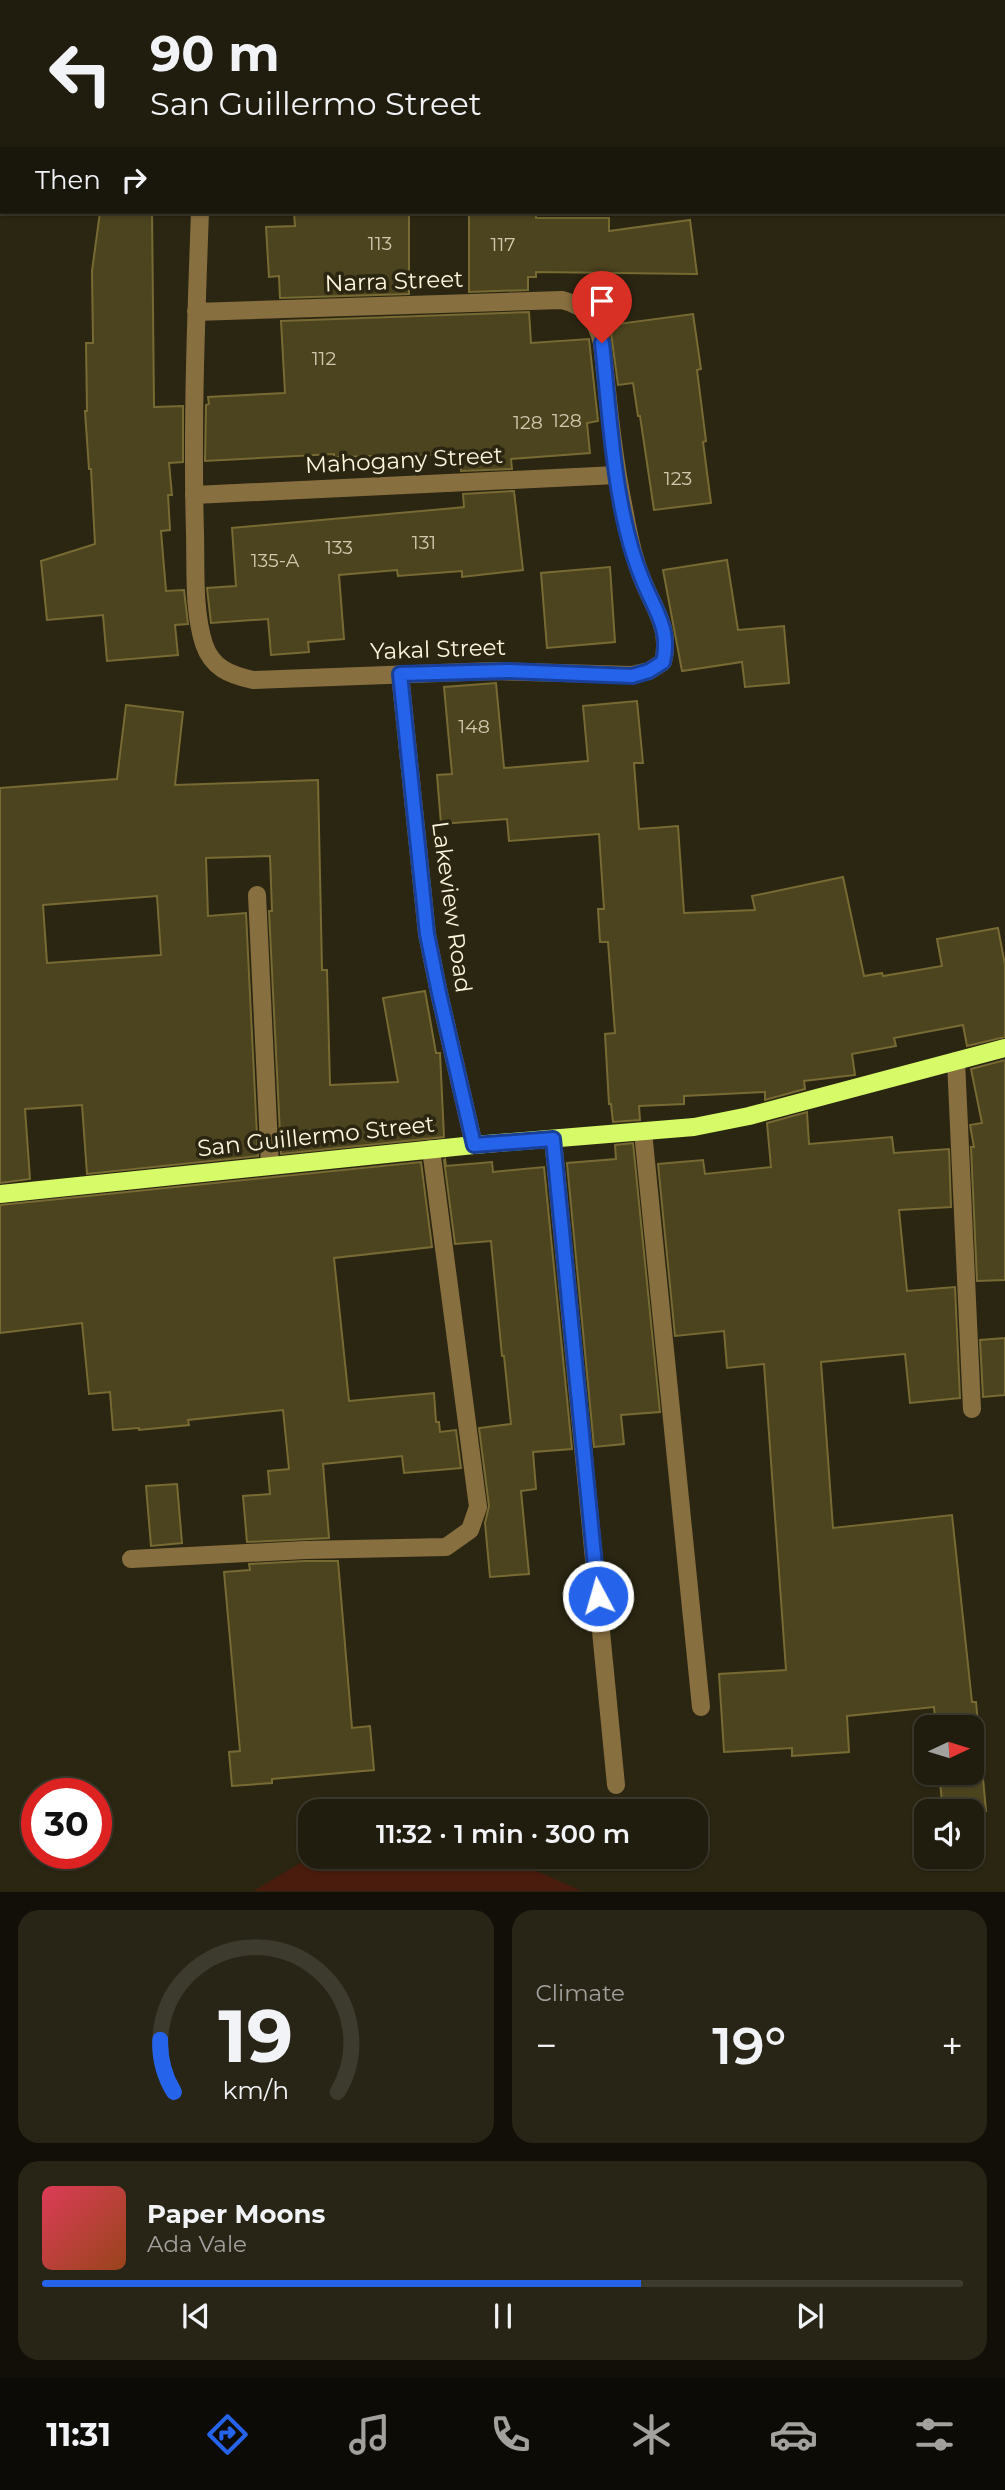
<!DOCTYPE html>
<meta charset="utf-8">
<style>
:root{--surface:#201c0e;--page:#282517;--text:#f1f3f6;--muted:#a2a19e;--line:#3d3a2e;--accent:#2563eb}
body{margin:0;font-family:Montserrat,sans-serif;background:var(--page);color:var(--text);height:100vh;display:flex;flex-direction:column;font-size:26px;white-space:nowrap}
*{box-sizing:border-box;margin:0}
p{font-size:23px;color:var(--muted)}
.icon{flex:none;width:38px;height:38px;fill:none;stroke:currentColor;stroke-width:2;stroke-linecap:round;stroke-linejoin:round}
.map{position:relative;height:1892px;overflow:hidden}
.details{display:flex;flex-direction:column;gap:18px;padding:18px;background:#120f08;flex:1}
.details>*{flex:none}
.top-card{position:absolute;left:0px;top:0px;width:1006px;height:214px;box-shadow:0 2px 5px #0004,0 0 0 2px var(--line);background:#201c0e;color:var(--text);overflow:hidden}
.needle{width:46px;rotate:86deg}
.fabs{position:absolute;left:914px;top:1715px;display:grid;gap:14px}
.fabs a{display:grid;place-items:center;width:70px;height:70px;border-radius:14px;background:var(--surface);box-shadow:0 2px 5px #0004,0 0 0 2px var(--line);font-size:35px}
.speed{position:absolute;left:21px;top:1778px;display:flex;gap:14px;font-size:35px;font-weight:700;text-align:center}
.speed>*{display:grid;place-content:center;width:91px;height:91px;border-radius:50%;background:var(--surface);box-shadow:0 2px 5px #0004,0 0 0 2px var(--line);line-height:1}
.speed .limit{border:10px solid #d22;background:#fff;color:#111}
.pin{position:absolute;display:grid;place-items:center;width:60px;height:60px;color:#fff;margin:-72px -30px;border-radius:50% 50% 50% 0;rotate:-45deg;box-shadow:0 0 7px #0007}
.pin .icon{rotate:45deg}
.me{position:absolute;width:77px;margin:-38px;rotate:354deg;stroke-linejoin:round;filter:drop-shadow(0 0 5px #0008)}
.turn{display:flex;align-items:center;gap:24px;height:147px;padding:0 35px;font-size:32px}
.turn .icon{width:91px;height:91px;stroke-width:2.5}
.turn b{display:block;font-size:49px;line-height:60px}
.then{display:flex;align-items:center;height:66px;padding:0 35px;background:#0003;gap:14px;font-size:26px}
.big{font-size:52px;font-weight:600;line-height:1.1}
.details .widget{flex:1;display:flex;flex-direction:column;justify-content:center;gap:10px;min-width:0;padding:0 24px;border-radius:21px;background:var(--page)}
.details .dial{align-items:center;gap:0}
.dial svg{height:182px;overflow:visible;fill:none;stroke:var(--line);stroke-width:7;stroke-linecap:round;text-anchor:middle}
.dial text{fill:var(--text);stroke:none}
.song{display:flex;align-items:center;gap:21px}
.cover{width:84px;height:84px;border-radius:10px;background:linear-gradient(135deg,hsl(350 70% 55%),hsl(20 70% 35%))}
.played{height:7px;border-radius:4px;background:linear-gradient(90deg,var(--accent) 65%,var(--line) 65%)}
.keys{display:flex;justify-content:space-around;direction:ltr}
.heat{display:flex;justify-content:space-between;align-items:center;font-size:38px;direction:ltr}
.details .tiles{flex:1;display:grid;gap:18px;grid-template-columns:1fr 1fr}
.widget:last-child{grid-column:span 2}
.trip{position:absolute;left:298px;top:1799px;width:410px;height:70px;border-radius:21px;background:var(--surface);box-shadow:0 2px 5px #0004,0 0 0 2px var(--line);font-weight:600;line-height:70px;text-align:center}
.menu{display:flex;height:112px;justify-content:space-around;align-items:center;background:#0d0b06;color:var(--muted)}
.menu .icon{width:49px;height:49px}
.menu .active{color:var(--accent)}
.menu b{font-size:32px;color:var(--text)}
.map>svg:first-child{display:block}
.water{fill:#491c0d}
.building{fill:#4c431f;stroke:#776a32;stroke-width:2;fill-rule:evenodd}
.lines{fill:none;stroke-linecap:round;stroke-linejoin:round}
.minor{stroke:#886f3f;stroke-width:18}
.major{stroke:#d7fa68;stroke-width:18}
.route-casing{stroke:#184099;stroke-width:18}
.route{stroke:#2563eb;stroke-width:12}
.labels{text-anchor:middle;stroke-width:7;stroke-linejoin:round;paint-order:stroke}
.number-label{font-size:19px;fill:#d2c8ae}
.street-label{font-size:23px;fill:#fef5dd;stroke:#2b2612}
</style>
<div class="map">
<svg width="1005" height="1892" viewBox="0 0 1005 1892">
<rect width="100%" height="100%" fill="#2b2612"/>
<!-- water -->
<polygon class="water" points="311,1857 504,1857 582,1891 253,1891"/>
<!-- building -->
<g class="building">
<polygon points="100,212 152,212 154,407 183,406 183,462 169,463 172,495 168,495 170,530 161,531 166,591 184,590 188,624 175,625 178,655 107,661 103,615 47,620 41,561 95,544 91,469 89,469 85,411 87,411 86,343 93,343 92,271"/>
<polygon points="312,212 409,212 409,294 280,298 279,276 269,277 266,227 295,226 294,213"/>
<polygon points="469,212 536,212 536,218 609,218 609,231 690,220 697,274 536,272 536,277 528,277 528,290 469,292"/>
<polygon points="529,312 531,343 589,339 598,421 587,423 590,453 511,459 512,469 461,471 460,453 375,458 374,456 334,457 334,454 205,461 206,405 209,404 208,397 285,393 281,321"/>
<polygon points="693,314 701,369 697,370 706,441 703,442 711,503 654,510 640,416 638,416 633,383 618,385 610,325"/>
<polygon points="514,491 523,570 462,577 462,571 398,576 397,570 339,575 344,639 308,642 309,652 271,655 268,619 211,623 207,588 236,586 232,528 455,508 464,507 463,494"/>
<polygon points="727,560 738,630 784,626 789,683 745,687 742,662 682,671 663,570"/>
<polygon points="610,567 615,642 547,648 541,573"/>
<polygon points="496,683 504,768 588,761 583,706 637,701 643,763 634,763 639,829 678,826 684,913 755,910 752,896 843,877 864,976 882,973 883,976 942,966 937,939 998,928 1005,965 1005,1037 967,1046 963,1025 894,1038 896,1046 852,1054 855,1075 804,1081 805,1089 765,1100 765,1092 684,1096 684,1104 639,1106 640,1120 613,1122 611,1104 609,1104 605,1034 615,1033 608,942 600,942 598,909 604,909 599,834 509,841 507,819 441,824 437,775 452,774 444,687"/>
<path d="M126 705 183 712 175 785 318 780 322 970H327L330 1085 398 1082 383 998 425 991 436 1053H440L444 1137 281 1154 269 911H272L270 856 206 858 208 916 246 913 258 1156 87 1174 82 1105 25 1109 30 1179 0 1183V788L117 779ZM157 896 161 955 47 963 43 905Z"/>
<polygon points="1005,1060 1005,1280 977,1281 971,1147 974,1147 970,1125 982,1123 971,1069"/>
<polygon points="807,1112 809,1144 892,1137 894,1153 949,1149 951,1207 899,1210 907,1291 955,1287 960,1398 910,1403 905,1354 821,1362 833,1528 952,1515 972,1702 976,1702 986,1811 943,1811 939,1773 971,1773 971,1727 936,1727 934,1707 847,1716 849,1752 792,1756 792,1748 724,1752 719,1674 786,1670 764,1364 727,1368 724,1331 675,1336 658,1164 703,1160 705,1174 771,1167 767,1123"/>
<polygon points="633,1143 660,1412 621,1415 624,1444 594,1447 567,1163 616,1159 615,1145"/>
<polygon points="445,1159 446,1166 492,1162 493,1172 544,1167 572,1449 533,1452 536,1489 521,1491 529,1574 490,1577 485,1523 489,1506 479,1428 511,1424 504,1356 502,1356 491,1241 455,1244 444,1160"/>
<polygon points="421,1162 432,1247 334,1258 349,1401 434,1393 436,1422 439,1422 440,1432 456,1430 461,1468 404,1473 402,1456 323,1464 329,1538 247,1542 243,1496 270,1494 268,1471 289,1469 283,1410 188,1420 189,1425 139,1430 139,1428 113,1430 110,1392 89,1394 82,1323 0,1333 0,1205"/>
<polygon points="1005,1338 1005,1395 983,1397 980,1340"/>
<polygon points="177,1484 182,1543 151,1546 146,1486"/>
<polygon points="305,1561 338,1561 352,1728 370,1726 374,1770 272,1779 272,1783 232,1786 229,1752 240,1751 224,1572 250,1570 249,1564"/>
</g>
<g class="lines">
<!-- minor -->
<g class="minor">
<polyline points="209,2 209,0"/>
<path d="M196 312 562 300C586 306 596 319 602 343 608 400 613 457 625 514 629 537 634 560 643 581 655 611 671 629 663 662L649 671 632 675 493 671 253 680C230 675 212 668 204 644 193 610 196 568 195 533 192 426 196 319 200 212"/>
<polyline points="194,495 617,475"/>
<polyline points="400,674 427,934 439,993 474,1145"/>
<polyline points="257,895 270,1166"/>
<polyline points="956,1061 972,1409"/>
<polyline points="643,1132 701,1707"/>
<polyline points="553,1139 616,1785"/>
<polyline points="131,1559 305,1550 446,1547 470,1530 478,1507 431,1149"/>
</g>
<!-- major -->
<polyline class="major" points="0,1194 474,1145 694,1127 749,1116 1005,1048"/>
</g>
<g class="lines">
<defs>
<path id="route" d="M598 1596 553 1139 474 1145 439 993 427 934 400 674 507 671 632 676 649 671 663 662C671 629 655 611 643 581 614 513 610 417 602 343"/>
</defs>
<!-- route casing -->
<use href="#route" class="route-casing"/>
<!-- route -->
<use href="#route" class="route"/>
</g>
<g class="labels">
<!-- number labels -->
<g class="number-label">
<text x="380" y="250">113</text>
<text x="503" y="251">117</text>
<text x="324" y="365">112</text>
<text x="567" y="427">128</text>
<text x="528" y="429">128</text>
<text x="678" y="485">123</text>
<text x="424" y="549">131</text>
<text x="339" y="554">133</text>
<text x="275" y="567">135-A</text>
<text x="474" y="733">148</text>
</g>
<!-- street labels -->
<g class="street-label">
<text transform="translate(394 281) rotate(-2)" y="8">Narra Street</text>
<text transform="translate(404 460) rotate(-3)" y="8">Mahogany Street</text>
<text transform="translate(438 649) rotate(-2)" y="8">Yakal Street</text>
<text transform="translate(452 907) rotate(82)" y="8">Lakeview Road</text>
<text transform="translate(316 1136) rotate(-6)" y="8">San Guillermo Street</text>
</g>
</g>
</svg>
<div class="fabs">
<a><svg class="needle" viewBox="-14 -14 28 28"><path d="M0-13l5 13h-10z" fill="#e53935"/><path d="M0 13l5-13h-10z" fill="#a2a19e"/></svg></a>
<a><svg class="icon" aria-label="sound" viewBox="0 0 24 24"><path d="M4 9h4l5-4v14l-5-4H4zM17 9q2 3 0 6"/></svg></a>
</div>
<div class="speed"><div class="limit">30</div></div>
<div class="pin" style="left:602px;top:343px;background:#d93025"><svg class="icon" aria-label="arrive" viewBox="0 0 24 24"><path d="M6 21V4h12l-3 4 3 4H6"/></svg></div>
<svg class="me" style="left:598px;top:1596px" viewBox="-20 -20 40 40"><circle r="17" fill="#2563eb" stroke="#fff" stroke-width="3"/><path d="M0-11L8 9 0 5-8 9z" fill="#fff"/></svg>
<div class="trip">11:32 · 1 min · 300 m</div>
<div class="top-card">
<div class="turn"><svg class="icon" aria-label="left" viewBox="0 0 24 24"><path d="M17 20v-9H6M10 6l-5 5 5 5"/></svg><div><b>90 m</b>San Guillermo Street</div></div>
<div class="then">Then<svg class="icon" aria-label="right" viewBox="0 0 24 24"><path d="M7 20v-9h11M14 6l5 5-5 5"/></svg></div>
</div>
</div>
<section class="details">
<div class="tiles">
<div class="widget dial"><svg viewBox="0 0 100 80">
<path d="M14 69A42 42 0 1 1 86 69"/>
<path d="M14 69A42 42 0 0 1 8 46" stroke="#2563eb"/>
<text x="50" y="56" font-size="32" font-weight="700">19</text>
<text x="50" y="72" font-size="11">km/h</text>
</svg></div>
<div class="widget"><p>Climate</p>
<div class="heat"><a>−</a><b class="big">19°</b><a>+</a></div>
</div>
<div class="widget">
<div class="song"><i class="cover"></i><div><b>Paper Moons</b><p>Ada Vale</p></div></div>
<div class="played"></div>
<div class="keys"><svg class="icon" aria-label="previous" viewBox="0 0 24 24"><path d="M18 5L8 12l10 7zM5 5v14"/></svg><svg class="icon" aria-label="pause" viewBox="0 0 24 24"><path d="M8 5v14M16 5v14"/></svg><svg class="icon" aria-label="next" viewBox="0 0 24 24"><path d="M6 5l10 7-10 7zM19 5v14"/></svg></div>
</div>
</div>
</section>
<nav class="menu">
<b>11:31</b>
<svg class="icon active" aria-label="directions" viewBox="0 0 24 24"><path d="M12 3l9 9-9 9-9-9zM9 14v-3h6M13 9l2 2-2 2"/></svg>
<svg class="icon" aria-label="music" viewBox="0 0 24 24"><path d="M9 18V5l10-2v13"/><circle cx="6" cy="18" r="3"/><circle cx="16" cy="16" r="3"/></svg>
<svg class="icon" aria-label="phone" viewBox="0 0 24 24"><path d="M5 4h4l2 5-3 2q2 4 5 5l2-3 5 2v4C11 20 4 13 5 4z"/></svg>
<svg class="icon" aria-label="climate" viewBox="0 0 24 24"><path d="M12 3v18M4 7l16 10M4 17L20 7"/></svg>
<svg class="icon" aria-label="car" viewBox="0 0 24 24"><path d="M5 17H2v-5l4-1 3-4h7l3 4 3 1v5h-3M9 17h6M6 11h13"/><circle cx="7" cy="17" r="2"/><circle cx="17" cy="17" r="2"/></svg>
<svg class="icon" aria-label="filters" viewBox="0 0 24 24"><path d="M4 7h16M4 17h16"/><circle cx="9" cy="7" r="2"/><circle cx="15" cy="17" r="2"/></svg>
</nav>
